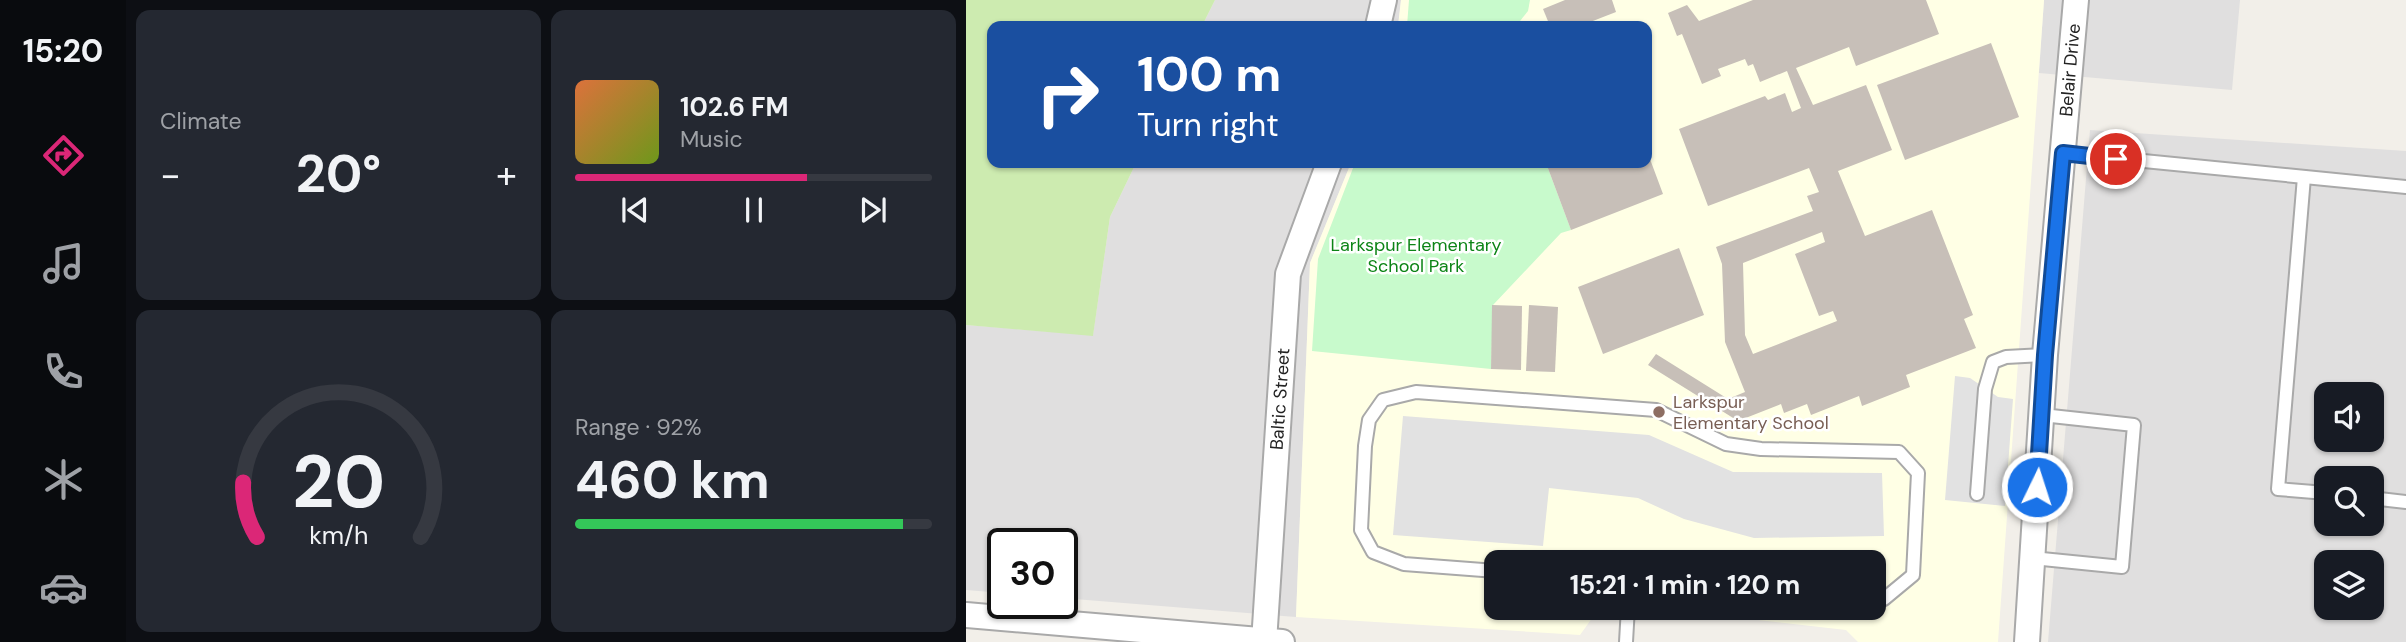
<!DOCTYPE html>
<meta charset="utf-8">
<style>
:root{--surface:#171b24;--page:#242831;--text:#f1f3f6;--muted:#9ea1a6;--line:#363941;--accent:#db2777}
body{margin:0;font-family:"DM Sans",sans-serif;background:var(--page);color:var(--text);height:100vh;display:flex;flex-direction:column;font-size:26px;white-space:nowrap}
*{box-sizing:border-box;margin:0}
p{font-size:23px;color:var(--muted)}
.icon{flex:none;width:38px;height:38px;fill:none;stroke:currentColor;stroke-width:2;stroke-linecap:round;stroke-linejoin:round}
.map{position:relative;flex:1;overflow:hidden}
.side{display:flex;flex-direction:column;gap:10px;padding:10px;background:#0d0f14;width:840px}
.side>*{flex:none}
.guide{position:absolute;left:21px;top:21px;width:665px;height:147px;border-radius:14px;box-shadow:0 2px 5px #0004;background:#1a4fa0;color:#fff;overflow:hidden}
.tools{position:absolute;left:1348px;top:382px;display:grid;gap:14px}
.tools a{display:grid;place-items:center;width:70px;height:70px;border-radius:14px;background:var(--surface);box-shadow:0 2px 5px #0004;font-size:35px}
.speed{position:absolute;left:21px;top:528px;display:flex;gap:14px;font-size:35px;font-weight:700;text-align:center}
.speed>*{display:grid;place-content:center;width:91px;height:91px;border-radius:50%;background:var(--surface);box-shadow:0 2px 5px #0004;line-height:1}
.speed .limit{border:4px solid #111;border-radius:10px;background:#fff;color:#111}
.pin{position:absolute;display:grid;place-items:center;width:60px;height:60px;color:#fff;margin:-30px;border:4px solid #fff;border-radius:50%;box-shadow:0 2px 7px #0007}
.me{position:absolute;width:77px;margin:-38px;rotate:4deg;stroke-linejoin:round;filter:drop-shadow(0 0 5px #0008)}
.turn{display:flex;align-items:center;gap:24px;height:147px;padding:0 35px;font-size:32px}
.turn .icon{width:91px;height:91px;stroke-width:2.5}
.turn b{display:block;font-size:49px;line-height:60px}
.big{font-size:52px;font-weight:700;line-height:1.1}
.side .tile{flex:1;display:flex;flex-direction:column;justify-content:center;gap:10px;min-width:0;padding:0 24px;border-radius:14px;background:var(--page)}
.side .dial{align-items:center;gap:0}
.dial svg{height:182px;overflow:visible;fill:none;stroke:var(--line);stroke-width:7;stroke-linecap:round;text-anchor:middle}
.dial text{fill:var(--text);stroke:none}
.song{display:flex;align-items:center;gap:21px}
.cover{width:84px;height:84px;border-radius:10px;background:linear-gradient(135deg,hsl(20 70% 55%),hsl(80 70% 35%))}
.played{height:7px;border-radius:4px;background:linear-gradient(90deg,var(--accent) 65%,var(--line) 65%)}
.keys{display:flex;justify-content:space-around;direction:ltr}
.heat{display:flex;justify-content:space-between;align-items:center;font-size:38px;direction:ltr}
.charge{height:10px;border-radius:5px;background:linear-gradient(90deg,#34c759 92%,var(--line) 0)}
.side .tiles{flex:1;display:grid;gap:10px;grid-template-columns:repeat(2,1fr)}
.trip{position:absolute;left:518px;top:550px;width:402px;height:70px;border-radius:14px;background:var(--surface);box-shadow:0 2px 5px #0004;font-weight:700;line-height:70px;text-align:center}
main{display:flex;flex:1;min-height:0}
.tab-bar{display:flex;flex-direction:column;width:126px;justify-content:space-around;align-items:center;background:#090b0e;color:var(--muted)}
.tab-bar .icon{width:49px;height:49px}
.tab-bar .current{color:var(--accent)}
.tab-bar b{font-size:32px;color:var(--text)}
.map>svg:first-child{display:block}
.residential{fill:#e0dfdf;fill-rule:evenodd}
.education{fill:#ffffe5}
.grass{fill:#cdebb0}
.park{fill:#c8facc}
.parking{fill:#e2e2e2}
.building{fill:#c7bfb8;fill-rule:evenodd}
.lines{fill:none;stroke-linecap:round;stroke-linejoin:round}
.service-casing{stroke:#a9a9a9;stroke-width:16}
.minor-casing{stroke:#a9a9a9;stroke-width:28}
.service{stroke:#fff;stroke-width:12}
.minor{stroke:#fff;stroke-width:24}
.route-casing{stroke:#114b97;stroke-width:18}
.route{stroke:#1a73e8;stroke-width:12}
.education-dot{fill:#8d6e63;stroke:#fff;stroke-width:2.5}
.labels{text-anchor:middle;stroke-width:5;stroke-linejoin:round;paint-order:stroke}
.street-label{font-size:18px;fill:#222;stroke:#fff}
.park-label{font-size:18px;fill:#0c8416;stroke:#fff}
.education-label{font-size:18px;fill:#785e54;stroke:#fff;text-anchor:start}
</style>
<main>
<nav class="tab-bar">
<b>15:20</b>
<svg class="icon current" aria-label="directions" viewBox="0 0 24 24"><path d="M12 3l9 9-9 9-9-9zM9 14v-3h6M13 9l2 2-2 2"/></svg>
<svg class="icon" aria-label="music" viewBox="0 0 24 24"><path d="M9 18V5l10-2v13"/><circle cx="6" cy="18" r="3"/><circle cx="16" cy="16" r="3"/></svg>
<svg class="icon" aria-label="phone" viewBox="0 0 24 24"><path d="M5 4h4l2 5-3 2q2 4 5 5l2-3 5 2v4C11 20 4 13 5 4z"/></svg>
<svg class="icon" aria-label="climate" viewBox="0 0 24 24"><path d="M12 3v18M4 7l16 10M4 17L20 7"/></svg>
<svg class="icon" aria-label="car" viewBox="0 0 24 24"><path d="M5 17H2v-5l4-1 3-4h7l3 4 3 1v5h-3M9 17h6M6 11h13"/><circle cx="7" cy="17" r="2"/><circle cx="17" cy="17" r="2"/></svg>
</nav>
<section class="side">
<div class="tiles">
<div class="tile"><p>Climate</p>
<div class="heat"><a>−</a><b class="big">20°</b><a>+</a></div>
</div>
<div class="tile">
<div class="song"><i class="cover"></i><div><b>102.6 FM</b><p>Music</p></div></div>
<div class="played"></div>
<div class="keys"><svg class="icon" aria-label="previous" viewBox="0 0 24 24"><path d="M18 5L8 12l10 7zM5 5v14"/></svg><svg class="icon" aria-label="pause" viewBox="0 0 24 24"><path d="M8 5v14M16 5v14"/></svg><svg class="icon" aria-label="next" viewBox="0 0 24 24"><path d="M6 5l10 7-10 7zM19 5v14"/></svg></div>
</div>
<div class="tile dial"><svg viewBox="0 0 100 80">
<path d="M14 69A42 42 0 1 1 86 69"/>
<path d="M14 69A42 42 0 0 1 8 45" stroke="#db2777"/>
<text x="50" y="56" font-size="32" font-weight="700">20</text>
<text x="50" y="72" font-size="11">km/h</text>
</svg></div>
<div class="tile"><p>Range · 92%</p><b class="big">460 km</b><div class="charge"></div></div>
</div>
</section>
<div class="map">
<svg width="1440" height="642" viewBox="0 0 1440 642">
<rect width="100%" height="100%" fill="#f2efe9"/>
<!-- residential -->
<g class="residential">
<polygon points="249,0 435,0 432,26 236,26"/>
<polygon points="1078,0 1274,0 1266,90 1073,73"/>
<path d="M1124 130 1440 151V642H1082ZM1360 394H1405V439H1360ZM1360 478H1405V523H1360ZM1360 562H1405V607H1360Z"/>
<polygon points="170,163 385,163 344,263 330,617 96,598 96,544 37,544 37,593 0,590 0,325 127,335 144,217"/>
</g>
<!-- education -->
<polygon class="education" points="435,0 1078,0 1032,642 892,642 880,630 677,607 908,607 908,562 530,562 530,607 634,607 614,635 330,617 344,263 385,163 681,163 681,26 432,26"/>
<!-- grass -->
<polygon class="grass" points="0,0 249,0 236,26 26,26 26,163 170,163 144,217 127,336 0,325"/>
<!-- park -->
<g class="park">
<polygon points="443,0 564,0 562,11 550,26 441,26"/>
<polygon points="389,163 580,163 605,230 595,233 527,305 525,369 346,351 352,259"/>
</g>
<!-- parking -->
<g class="parking">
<polygon points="989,376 1004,378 1032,397 1047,399 1039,506 979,500"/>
<polygon points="437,416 683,435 767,472 916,473 918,536 788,538 718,519 672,498 583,488 577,546 427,535"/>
</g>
<!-- building -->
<g class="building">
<polygon points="599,0 646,0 650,12 614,26 584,26 577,9"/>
<path d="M787 0H960L973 34 890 66 883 47 830 68 847 105 900 85 926 150 872 171 899 236 966 210 1007 315 998 319 1010 348 940 375 944 387 896 406 893 396 845 415 841 404 818 413 815 404 772 421 682 365 690 354 762 399 779 392 759 342 756 264 750 247 847 211 841 196 853 192 843 168 742 206 713 129 799 96 802 100 819 93 826 112 835 108 821 71 794 82 787 64 782 66 779 59 752 69 755 76 736 84 716 34 711 36 702 13 721 5 733 21ZM856 232 859 242 829 254 853 316 867 311 871 321 787 354 779 335 777 263Z"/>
<polygon points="1025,43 1053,117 939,160 911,85"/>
<polygon points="681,151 697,194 605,230 580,163 681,163"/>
<polygon points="713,248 738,315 637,354 612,287"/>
<polygon points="526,305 556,306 555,370 525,369"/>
<polygon points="563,305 592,307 589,372 560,371"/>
</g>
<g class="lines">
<defs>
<g id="service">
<polyline points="1097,153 1440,187"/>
<polyline points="1338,177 1312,489 1360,493"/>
<polyline points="1011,494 1019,389 1027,362 1040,357 1079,355"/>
<polyline points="1405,498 1440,502"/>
<polyline points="1066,558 1156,567 1168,425 1076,415"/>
<polyline points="530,571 438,564 407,552 395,530 399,446 403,420 417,400 450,392 690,410 760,444 795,449 933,452 952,473 947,575 918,599 908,598"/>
<polyline points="660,642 662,607"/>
</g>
<g id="minor">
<polyline points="412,26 418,0"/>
<polyline points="0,615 316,642"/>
<polyline points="298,642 322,274 363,163"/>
<polyline points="1061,642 1079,355 1110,0"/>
</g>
</defs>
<!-- service casing -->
<use href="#service" class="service-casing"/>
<!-- minor casing -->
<use href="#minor" class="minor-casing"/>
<!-- service -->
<use href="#service" class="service"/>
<!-- minor -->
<use href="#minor" class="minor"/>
</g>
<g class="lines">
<defs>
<polyline id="route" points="1071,487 1079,355 1097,153 1150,159"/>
</defs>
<!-- route casing -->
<use href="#route" class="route-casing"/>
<!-- route -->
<use href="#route" class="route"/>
</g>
<!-- markers -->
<circle class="education-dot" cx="693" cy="412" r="7"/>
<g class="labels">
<!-- street labels -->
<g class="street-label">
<text transform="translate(1104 70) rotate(-85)" y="6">Belair Drive</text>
<text transform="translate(314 399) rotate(-86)" y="6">Baltic Street</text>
</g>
<!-- park labels -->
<g class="park-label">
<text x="450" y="251">Larkspur Elementary<tspan x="450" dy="21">School Park</tspan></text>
</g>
<!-- education labels -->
<g class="education-label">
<text x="707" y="408">Larkspur<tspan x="707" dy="21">Elementary School</tspan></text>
</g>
</g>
</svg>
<div class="tools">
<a><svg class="icon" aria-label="sound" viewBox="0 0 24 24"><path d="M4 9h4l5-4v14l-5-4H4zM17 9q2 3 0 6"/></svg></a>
<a><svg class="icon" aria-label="search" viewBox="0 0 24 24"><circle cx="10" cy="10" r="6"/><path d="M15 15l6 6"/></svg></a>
<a><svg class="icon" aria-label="layers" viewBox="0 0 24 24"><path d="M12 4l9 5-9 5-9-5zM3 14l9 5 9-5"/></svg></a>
</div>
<div class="speed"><div class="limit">30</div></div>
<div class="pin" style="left:1150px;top:159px;background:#d93025"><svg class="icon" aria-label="arrive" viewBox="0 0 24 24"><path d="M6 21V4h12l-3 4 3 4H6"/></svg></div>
<svg class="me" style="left:1071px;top:487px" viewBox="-20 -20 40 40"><circle r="17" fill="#1a73e8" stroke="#fff" stroke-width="3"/><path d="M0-11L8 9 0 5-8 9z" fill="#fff"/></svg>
<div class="trip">15:21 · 1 min · 120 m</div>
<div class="guide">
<div class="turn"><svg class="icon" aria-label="right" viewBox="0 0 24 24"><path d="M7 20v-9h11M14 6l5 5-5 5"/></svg><div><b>100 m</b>Turn right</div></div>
</div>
</div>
</main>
